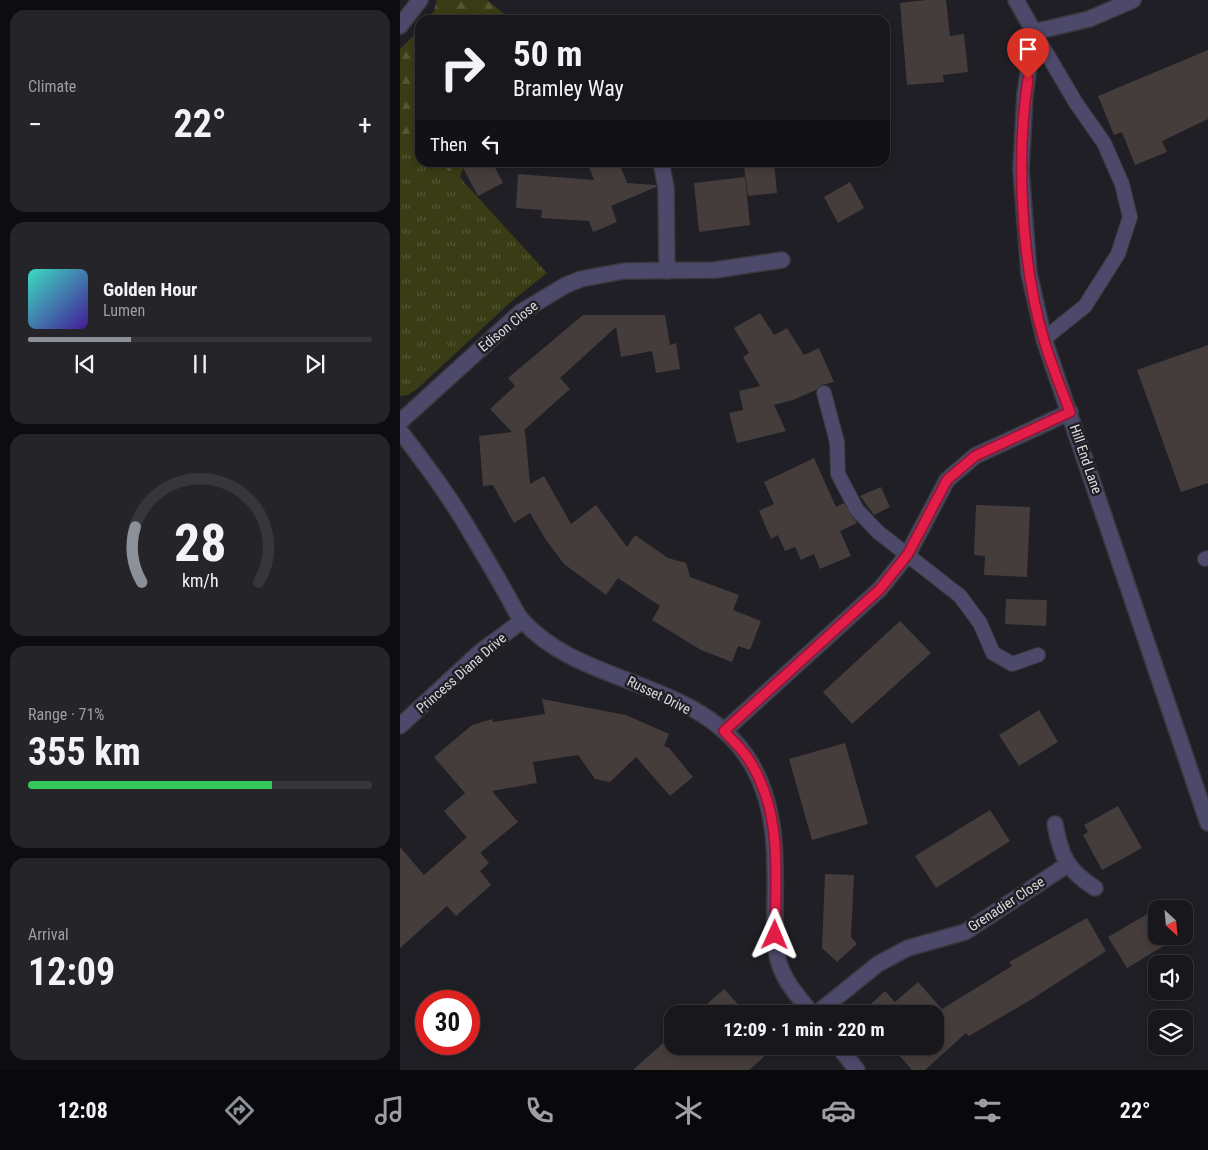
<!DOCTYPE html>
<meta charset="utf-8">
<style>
:root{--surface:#17171c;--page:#242429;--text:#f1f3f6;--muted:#9e9fa3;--line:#36363b;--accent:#8c9099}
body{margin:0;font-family:"Roboto Condensed",sans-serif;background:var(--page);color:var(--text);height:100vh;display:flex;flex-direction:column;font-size:19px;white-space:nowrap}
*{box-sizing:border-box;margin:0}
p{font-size:16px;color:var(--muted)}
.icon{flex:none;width:28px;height:28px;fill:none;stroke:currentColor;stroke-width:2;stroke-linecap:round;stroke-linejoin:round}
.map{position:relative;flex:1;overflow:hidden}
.sheet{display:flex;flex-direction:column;gap:10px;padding:10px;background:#0d0d0f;width:400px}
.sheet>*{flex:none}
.top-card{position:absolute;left:15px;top:15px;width:475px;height:152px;border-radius:15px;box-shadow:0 2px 8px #0003,0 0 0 1px var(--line);background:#17171c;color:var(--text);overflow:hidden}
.needle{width:32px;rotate:154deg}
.buttons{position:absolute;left:748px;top:900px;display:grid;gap:10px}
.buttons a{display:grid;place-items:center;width:45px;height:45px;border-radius:10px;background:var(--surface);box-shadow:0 2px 8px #0003,0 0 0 1px var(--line);font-size:25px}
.speed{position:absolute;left:15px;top:990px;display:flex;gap:10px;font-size:25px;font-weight:700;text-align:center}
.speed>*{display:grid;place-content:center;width:65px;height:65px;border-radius:50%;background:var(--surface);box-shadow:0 2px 8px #0003,0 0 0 1px var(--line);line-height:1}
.speed .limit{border:8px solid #d22;background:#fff;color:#111}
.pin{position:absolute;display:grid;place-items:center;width:42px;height:42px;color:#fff;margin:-51px -21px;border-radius:50% 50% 50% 0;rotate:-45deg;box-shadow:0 0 5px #0007}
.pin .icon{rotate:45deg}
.me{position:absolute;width:55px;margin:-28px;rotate:1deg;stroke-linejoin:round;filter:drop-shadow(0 0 4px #0008)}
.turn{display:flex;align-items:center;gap:18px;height:105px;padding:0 15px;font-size:22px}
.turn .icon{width:65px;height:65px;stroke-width:2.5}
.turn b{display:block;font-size:35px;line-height:42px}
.then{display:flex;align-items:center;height:48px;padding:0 15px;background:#0003;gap:10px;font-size:19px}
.big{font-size:38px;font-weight:700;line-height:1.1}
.sheet .card{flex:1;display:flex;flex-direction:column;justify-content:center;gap:8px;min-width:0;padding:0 18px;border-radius:15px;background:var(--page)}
.sheet .dial{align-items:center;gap:0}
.dial svg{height:130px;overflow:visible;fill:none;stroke:var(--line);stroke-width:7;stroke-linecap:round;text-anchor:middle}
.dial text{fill:var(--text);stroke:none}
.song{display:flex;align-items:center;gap:15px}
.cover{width:60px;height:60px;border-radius:8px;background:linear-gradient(135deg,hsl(170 70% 55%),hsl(260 70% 35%))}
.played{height:5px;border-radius:2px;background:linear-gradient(90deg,var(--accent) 30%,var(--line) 30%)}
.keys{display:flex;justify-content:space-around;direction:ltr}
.heat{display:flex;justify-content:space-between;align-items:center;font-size:28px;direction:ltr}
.charge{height:8px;border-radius:4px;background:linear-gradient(90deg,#34c759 71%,var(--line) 0)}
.trip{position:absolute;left:264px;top:1005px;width:280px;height:50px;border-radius:15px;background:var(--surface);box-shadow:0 2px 8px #0003,0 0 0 1px var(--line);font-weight:700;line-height:50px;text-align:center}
.menu{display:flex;height:80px;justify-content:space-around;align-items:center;background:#09090b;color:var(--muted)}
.menu .icon{width:35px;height:35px}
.menu .active{color:var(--accent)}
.menu b{font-size:22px;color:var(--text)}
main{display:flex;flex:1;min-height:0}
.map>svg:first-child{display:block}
.grass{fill:url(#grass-tufts)}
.forest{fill:url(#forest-firs)}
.building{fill:#453d3c}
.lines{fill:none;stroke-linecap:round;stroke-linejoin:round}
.service-casing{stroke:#39393f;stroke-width:16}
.minor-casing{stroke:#39393f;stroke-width:18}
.tertiary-casing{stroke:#39393f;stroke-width:18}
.service{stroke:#4d496a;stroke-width:14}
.minor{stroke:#4d496a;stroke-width:15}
.tertiary{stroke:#4d496a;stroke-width:15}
.route-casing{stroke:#92132f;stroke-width:12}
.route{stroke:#e11d48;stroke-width:9}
.labels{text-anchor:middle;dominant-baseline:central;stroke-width:5;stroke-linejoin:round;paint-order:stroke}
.street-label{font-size:14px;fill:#dbdbdf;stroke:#1f1f25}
</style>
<main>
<section class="sheet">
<div class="card"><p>Climate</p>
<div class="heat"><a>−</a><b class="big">22°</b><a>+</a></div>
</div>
<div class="card">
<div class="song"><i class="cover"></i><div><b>Golden Hour</b><p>Lumen</p></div></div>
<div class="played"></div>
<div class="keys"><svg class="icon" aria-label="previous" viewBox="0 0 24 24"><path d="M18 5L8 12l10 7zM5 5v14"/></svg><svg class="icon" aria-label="pause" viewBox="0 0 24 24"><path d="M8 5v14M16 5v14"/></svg><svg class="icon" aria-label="next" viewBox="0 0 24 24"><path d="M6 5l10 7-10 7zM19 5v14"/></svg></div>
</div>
<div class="card dial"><svg viewBox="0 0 100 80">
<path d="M14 69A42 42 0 1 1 86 69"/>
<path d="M14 69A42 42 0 0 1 10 35" stroke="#8c9099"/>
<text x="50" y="56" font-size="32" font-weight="700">28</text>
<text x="50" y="72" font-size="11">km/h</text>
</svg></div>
<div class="card"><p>Range · 71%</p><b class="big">355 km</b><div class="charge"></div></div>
<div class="card"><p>Arrival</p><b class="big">12:09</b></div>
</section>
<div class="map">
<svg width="808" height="1070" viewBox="0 0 808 1070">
<defs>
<pattern id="grass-tufts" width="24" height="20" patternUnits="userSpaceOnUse" patternTransform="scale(1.25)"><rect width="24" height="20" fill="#393c14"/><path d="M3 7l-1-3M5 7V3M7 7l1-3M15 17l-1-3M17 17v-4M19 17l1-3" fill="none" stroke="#555836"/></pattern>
<pattern id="forest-firs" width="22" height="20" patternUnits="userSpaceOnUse" patternTransform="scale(1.25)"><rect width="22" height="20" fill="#393c14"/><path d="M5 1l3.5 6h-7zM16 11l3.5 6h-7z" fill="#555836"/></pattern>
</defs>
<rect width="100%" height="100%" fill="#1f1f25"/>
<path class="grass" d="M0 135 20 149V162L38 163 60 178 147 273 112 301 17 389 8 395 0 396Z"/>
<g class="forest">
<path d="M37 0H87L112 20H27L34 11Z"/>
<path d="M20 29V149L0 135V49Z"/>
<path d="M38 163H65L60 178Z"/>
</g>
<g class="building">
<path d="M526 0H546L550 36 564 34 568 72 543 75 544 82 507 85 500 3Z"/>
<path d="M808 50V119L762 141 767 152 735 165 722 132 714 135 698 96Z"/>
<path d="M60 162H92L103 183 78 196Z"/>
<path d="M187 162H219L227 183 256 185V187L211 206 217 222 193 232 189 221 141 218 142 210 116 208 118 174 194 180Z"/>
<path d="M374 163 377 193 348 196 344 166Z"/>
<path d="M345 177 350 225 299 232 294 183Z"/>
<path d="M450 182 464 208 438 223 424 197Z"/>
<path d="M360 313 374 335 387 328 404 355 419 348 434 382 421 385 416 390 393 400 374 405 386 431 337 443 329 413 343 410 339 391 360 386 343 357 349 353 334 328Z"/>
<path d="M183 315H265L270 345 276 343 280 369 256 373 252 351 221 357 216 327 160 378 170 389 123 431H125L130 484 144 476 171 524 196 505 227 547 235 535 268 558 286 563 290 577 339 595 333 610 361 621 350 650 338 646 332 662 301 650 252 620 260 606 218 578 206 595 164 564 146 540 130 513 114 523 93 485 83 486 79 436 112 432 90 409 115 386 108 378Z"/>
<path d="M808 345V483L781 492 737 370Z"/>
<path d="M414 458 436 507 444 503 457 523 440 531 451 556 420 569 414 554 401 560 395 547 385 551 378 535 371 539 359 511 374 504 364 482Z"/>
<path d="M481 487 490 507 474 515 460 496Z"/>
<path d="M576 505 630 507 627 577 584 575 585 556 574 555Z"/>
<path d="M606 599 647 600 646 626 605 624Z"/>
<path d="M500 621 531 653 452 724 423 692Z"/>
<path d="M142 699 226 715 269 734 264 746 269 748 293 777 270 796 236 757 210 782 195 779 178 755 133 762 137 783 92 791 118 822 80 853 44 811 65 793 34 757 72 725 92 719 93 722 145 714Z"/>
<path d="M639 710 658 742 619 766 599 735Z"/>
<path d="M445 743 468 824 412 840 389 759Z"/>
<path d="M718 806 742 848 702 870 683 835 688 832 684 825Z"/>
<path d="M590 810 610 841 536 888 515 856Z"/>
<path d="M67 837 89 863 80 871 91 885 56 916 47 906 0 948V847L24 875Z"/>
<path d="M425 874 454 875 451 937 457 944 437 962 422 948Z"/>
<path d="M749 913 756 926V936H763L767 944 727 968 708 937Z"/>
<path d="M687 918 706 951 632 999 569 1036 566 1033 525 1070H512L491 1046H535V1014L461 1013 485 991 495 1002 518 982 542 1009 612 966 609 962Z"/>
<path d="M324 989 347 1014H296Z"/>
<path d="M272 1035V1046H376L349 1070H233Z"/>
</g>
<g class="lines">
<defs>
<g id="service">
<path d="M634 32 676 103 704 143 722 184 730 217 718 254 685 306 644 339"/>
<path d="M424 393 437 442 438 474 457 510 478 532 560 596 580 623 593 653 612 664 638 655"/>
<path d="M805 559 808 558"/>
</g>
<g id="minor">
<path d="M0 26 20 0"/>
<path d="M261 162 266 188 267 271"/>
<path d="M0 422 121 312 166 285 181 279 224 271 315 270 382 260"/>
<path d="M0 431C26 465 51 498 72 535 84 555 96 575 107 595 112 603 116 614 123 621 180 685 296 680 347 757 376 800 376 852 375 902 375 923 373 946 380 966 386 984 401 999 412 1014"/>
<path d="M0 726 80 652 122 621"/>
<path d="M324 731 480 589 508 554 547 480 575 456 670 412"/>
<path d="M655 824C661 857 667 870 695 888"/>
<path d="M416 1014 478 964 508 948 565 932 667 865"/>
<path d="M438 1046 457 1070"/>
</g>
<g id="tertiary">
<path d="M616 0 634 32 625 94 621 170 629 273 644 339 808 823"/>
<path d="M634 32 689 19 733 0"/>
</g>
</defs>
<use href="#service" class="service-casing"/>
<use href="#minor" class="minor-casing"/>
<use href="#tertiary" class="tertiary-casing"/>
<use href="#service" class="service"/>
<use href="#minor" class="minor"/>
<use href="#tertiary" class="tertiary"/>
</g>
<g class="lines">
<defs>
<path id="route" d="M375 935C376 875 383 809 347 757 341 748 331 739 324 731L480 589 508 554 547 480 575 456 670 412C661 388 651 364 644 340 621 264 616 156 628 79"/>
</defs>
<use href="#route" class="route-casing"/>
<use href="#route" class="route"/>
</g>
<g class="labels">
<g class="street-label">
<text transform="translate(108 326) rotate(-39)">Edison Close</text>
<text transform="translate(686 459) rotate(71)">Hill End Lane</text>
<text transform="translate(61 673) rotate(-41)">Princess Diana Drive</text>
<text transform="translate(259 695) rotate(26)">Russet Drive</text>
<text transform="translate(606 904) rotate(-33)">Grenadier Close</text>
</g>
</g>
</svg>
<div class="buttons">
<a><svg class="needle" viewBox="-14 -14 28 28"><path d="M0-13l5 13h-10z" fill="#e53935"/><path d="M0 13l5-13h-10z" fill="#9e9fa3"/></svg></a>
<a><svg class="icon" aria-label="sound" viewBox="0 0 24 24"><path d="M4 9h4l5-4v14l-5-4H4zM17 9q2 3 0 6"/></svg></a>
<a><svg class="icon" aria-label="layers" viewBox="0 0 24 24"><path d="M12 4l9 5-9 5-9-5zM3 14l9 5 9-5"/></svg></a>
</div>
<div class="speed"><div class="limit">30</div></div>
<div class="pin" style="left:628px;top:79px;background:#d93025"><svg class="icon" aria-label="arrive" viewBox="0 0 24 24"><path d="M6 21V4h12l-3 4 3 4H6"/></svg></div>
<svg class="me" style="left:375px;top:935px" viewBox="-20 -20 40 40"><path d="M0-17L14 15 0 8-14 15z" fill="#e11d48" stroke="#fff" stroke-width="4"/></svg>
<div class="trip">12:09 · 1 min · 220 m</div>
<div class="top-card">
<div class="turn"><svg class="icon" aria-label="right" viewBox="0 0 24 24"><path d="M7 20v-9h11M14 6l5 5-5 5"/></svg><div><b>50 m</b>Bramley Way</div></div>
<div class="then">Then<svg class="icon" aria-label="left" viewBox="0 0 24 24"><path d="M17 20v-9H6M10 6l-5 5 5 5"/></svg></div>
</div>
</div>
</main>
<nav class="menu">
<b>12:08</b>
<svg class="icon active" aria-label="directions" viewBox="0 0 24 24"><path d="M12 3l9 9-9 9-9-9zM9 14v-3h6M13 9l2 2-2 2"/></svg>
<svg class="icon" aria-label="music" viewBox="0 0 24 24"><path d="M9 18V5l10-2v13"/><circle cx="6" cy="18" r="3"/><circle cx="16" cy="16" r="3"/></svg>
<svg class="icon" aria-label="phone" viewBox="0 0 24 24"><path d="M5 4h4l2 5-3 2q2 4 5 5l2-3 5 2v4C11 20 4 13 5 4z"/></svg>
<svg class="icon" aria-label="climate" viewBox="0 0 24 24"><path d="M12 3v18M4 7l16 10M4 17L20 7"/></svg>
<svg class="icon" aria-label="car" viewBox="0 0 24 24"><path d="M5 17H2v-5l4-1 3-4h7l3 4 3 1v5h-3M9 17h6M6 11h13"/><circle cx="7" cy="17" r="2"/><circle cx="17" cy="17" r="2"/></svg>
<svg class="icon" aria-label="filters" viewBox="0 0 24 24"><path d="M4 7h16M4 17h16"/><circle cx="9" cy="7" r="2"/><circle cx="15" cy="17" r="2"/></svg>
<b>22°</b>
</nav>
